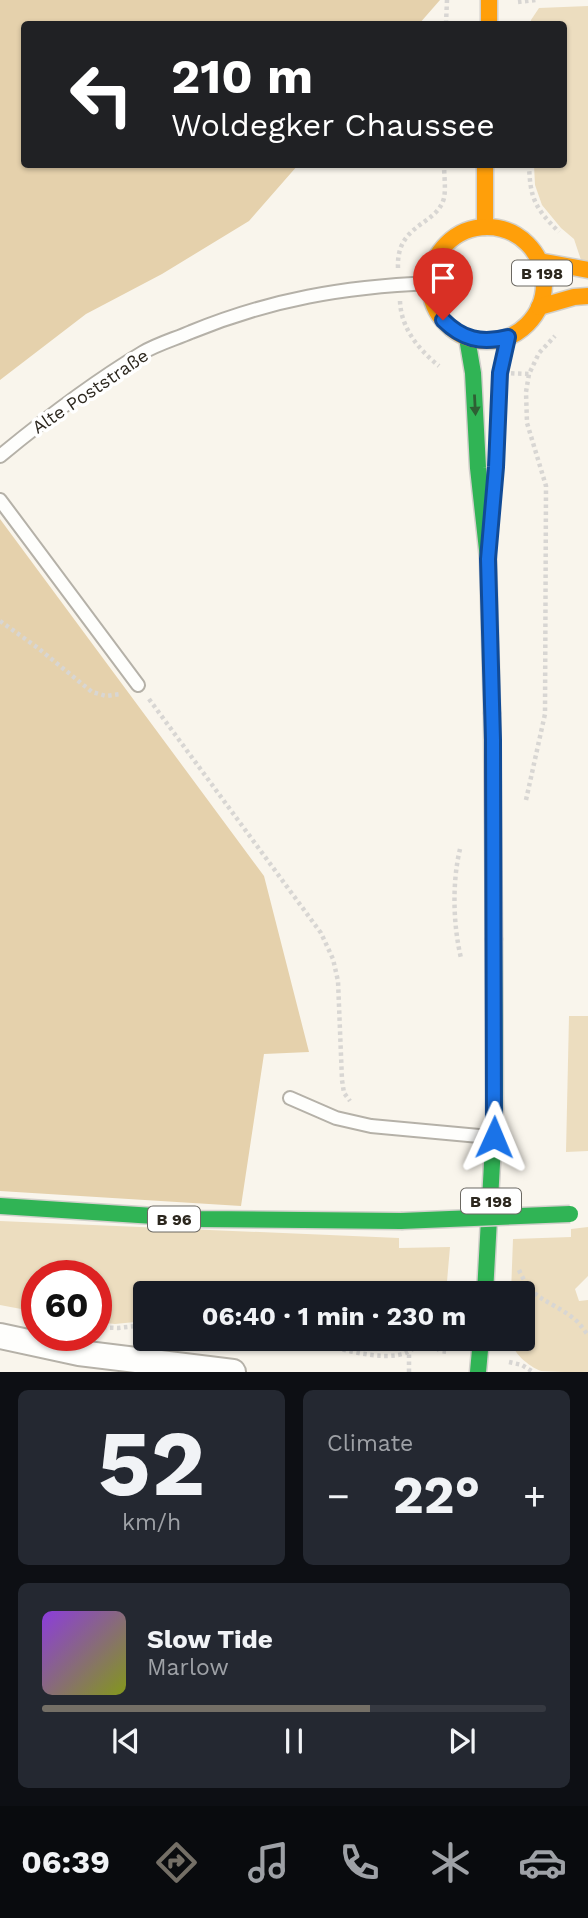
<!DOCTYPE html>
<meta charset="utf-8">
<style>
:root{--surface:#171b24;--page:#242831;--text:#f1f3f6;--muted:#9ea1a6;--line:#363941;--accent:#746f66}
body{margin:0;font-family:"Work Sans",sans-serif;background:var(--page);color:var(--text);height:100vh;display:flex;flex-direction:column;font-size:26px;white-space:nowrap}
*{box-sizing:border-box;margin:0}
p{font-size:23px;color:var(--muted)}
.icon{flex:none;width:38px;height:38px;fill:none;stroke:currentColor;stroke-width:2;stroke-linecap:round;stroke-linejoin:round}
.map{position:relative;height:1372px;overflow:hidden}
.side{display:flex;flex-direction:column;gap:18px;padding:18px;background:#0d0f14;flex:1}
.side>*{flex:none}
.top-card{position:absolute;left:21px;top:21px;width:546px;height:147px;border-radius:7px;box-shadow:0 2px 5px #0004;background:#202124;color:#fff;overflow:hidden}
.speed{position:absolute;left:21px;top:1260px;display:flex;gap:14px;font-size:35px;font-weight:700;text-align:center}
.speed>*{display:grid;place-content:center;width:91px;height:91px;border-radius:50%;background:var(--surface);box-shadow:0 2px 5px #0004;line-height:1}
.speed .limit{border:10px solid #d22;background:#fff;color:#111}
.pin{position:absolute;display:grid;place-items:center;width:60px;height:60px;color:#fff;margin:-72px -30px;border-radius:50% 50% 50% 0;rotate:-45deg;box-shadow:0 0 7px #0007}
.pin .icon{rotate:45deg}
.me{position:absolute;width:77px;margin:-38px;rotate:1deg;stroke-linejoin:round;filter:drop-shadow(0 0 5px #0008)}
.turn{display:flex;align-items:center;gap:24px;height:147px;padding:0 35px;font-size:32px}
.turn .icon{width:91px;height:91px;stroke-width:2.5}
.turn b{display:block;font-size:49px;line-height:60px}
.big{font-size:52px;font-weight:700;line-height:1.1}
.side .widget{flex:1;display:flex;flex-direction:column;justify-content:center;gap:10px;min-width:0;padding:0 24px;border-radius:10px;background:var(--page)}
.side .dial{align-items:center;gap:0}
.dial b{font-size:91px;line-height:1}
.song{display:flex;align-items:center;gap:21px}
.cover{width:84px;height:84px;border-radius:10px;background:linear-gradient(135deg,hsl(270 70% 55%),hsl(70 70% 35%))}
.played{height:7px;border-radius:4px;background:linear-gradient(90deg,var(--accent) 65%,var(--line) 65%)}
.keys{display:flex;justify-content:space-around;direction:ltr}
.heat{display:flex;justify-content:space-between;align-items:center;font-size:38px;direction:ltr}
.side .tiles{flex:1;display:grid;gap:18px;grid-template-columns:1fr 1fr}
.widget:last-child{grid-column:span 2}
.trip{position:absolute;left:133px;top:1281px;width:402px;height:70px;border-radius:7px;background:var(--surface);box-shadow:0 2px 5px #0004;font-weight:700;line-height:70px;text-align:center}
.menu{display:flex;height:112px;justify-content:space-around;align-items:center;background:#090b0e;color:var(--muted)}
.menu .icon{width:49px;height:49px}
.menu .on{color:var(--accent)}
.menu b{font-size:32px;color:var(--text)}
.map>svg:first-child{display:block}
.green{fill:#ecddbf}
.forest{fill:#e5d1ac}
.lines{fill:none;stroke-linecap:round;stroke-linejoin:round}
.lane-casing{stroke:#b5b1a8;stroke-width:16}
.street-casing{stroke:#b5b1a8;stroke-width:28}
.fast-casing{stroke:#d2d0cb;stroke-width:19}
.slow-casing{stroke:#d2d0cb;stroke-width:19}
.jam-casing{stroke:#d2d0cb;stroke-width:19}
.path{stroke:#d8d6d3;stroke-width:4.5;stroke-dasharray:3.5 3.5;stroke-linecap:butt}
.lane{stroke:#fefefc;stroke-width:12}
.street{stroke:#fefefc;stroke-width:24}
.fast{stroke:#30b455;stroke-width:16}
.slow{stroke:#ff9f0a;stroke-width:16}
.jam{stroke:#e5322d;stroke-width:16}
.fast-bridge-casing{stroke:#d2d0cb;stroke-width:19;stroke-linecap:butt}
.fast-bridge{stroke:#30b455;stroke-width:16}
.oneway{fill:#2e5f34}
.route-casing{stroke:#114b97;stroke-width:18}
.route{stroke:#1a73e8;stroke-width:12}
.labels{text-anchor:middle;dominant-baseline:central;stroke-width:7;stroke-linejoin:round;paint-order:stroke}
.shield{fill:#fff;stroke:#6b6862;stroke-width:2}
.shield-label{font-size:16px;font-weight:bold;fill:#2c271e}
.street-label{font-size:18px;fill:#2c271e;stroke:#fff}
</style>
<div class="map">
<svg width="588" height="1372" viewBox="0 0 588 1372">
<rect width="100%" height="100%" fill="#f9f5ec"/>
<g class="green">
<path d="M588 6V263H582L574 239 561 228 542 205 535 185 534 165 564 164V24H531V20L539 8Z"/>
<path d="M569 1016H588V1151L566 1152Z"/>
<path d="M0 1221 399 1238V1248L450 1247 446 1293H145V1321L115 1324 96 1322V1276H37V1312L0 1305Z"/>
<path d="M588 1227V1276L575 1289 579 1301 588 1300V1372C575 1372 554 1372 541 1371 528 1366 513 1353 510 1339H523V1293H511L513 1239 571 1237V1229Z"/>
<path d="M321 1339H414C386 1357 351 1346 321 1339Z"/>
</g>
<g class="forest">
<path d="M0 0H440L419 24H24V164L298 165 249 221 162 274 86 314 0 380Z"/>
<path d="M0 519 264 876 309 1052 264 1054 241 1206 0 1191Z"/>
</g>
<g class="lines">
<defs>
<g id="lane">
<path d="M0 456C45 419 92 383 142 353 157 344 175 339 191 332 272 299 343 287 430 283"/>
<path d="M0 500 138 685"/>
<path d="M290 1098 336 1118 371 1126 490 1137"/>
</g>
<path id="street" d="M0 1336 79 1353 233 1372"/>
<g id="fast">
<path d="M467 338 473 373 478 468 488 559 492 713"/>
<path d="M0 1206 200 1219 401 1221"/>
<path d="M485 1293 495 1108 494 939"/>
<path d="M478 1372 481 1339"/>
</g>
<g id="slow">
<path d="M489 0V24"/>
<path d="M485 164V227"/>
<circle cx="487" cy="284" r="57"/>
<path d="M539 261 588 270"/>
<path d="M539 307 574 297 588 296"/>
</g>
<path id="jam" d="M492 713 494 939"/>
</defs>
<use href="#lane" class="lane-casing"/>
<use href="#street" class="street-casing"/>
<use href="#fast" class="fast-casing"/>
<use href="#slow" class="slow-casing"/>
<use href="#jam" class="jam-casing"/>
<g class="path">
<path d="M518 2 536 0"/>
<path d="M446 24 447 0"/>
<path d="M529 164C530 199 535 208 559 232"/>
<path d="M398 268C396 223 437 226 444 198 446 188 444 175 444 164"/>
<path d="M400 301C401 328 418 349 439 366"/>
<path d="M504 373 529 374"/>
<path d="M0 621 38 648 92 692 106 696 121 694"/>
<path d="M149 699 321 933 333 959 338 981 342 1080 344 1093 350 1101"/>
<path d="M526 800 545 714 546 486 527 423 526 392 529 374 539 353 555 336"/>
<path d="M460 849C452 882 453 925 461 958"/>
<path d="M519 1270C533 1302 549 1299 573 1318 579 1322 583 1329 588 1335"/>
<path d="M96 1327 118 1328 145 1325"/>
<path d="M302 1339C329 1345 381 1364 408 1352 414 1349 420 1343 426 1339"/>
<path d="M426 1339 440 1351 449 1352"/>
<path d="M509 1362 522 1365 533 1372"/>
<path d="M409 1372V1352"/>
</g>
<use href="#lane" class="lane"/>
<use href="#street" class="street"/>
<use href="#fast" class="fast"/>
<use href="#slow" class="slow"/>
<use href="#jam" class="jam"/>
<defs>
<path id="fast-bridge" d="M401 1221 570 1214"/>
</defs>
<use href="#fast-bridge" class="fast-bridge-casing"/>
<use href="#fast-bridge" class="fast-bridge"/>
</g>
<defs><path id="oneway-solid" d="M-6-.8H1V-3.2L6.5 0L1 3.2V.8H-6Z" transform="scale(1.75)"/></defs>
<use class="oneway" href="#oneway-solid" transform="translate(475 405) rotate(87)"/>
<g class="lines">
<defs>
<path id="route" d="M443 320C462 339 481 344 508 337L500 373 496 467 488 559 493 740 494 1137"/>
</defs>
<use href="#route" class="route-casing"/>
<use href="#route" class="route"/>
</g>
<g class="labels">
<g class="shield">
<rect x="512" y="260.5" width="60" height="25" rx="5"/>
<rect x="461" y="1188.5" width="60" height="25" rx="5"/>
<rect x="148" y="1206.5" width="52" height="25" rx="5"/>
</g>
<g class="shield-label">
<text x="542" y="273">B 198</text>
<text x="491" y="1201">B 198</text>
<text x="174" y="1219">B 96</text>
</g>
<g class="street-label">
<text transform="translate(90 391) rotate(-34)">Alte Poststraße</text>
</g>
</g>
</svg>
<div class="speed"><div class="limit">60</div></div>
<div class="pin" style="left:443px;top:320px;background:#d93025"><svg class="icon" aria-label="arrive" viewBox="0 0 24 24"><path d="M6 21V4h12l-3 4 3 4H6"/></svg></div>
<svg class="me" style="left:494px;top:1137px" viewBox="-20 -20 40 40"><path d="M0-17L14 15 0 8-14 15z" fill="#1a73e8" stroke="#fff" stroke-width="4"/></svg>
<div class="trip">06:40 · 1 min · 230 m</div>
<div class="top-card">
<div class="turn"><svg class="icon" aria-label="left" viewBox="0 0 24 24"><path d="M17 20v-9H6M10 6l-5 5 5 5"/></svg><div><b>210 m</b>Woldegker Chaussee</div></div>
</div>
</div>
<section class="side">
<div class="tiles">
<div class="widget dial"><b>52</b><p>km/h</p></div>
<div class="widget"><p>Climate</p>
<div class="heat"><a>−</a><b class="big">22°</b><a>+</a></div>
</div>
<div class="widget">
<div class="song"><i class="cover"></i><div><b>Slow Tide</b><p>Marlow</p></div></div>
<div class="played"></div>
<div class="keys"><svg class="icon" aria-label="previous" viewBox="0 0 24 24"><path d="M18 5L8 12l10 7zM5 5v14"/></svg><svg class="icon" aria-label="pause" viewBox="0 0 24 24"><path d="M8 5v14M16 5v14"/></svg><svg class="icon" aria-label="next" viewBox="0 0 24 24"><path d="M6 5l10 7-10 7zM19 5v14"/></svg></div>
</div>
</div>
</section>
<nav class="menu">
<b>06:39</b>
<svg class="icon on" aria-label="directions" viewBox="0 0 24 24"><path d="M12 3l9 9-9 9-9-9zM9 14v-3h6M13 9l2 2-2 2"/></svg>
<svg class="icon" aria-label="music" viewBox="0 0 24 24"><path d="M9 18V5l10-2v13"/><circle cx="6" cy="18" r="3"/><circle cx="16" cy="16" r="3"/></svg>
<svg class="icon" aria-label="phone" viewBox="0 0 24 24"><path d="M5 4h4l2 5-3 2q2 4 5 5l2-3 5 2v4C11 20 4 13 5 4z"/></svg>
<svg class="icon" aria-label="climate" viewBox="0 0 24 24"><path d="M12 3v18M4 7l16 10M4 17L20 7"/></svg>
<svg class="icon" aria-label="car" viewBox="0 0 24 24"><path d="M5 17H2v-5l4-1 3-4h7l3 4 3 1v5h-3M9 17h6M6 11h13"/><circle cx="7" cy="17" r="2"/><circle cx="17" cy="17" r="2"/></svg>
</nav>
